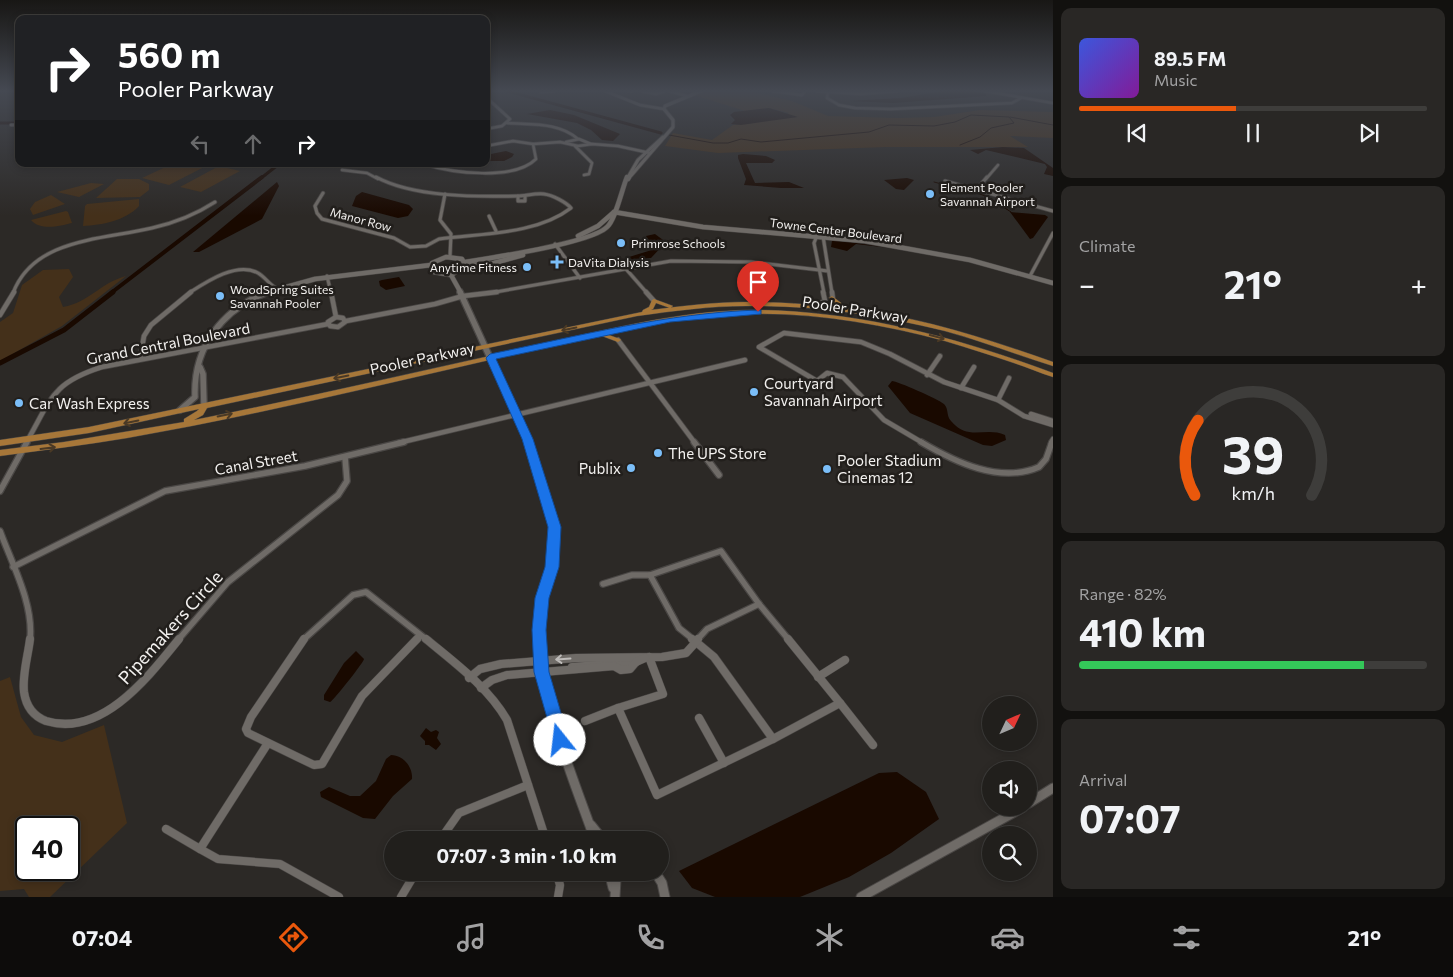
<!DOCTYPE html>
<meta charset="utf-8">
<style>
:root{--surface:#211f1c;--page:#292725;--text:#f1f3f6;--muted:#a2a2a3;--line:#3e3d3b;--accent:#ea580c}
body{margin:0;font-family:Commissioner,sans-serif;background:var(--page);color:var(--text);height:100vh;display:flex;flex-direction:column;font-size:19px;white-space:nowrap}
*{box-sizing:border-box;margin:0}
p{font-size:16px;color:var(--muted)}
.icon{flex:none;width:28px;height:28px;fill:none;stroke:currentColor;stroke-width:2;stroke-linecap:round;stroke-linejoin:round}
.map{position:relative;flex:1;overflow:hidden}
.panel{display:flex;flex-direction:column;gap:8px;padding:8px;background:#12110f;width:400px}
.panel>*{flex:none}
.hud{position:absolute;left:15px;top:15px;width:475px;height:152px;border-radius:10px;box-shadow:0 2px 8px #0003,0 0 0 1px var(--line);background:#202124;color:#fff;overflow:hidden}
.needle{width:32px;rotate:46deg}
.tools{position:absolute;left:982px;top:696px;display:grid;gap:10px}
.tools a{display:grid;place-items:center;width:55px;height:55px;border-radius:50%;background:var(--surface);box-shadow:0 2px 8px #0003,0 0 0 1px var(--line);font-size:25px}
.speed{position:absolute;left:15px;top:816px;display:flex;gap:10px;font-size:25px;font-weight:700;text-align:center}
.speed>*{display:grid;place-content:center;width:65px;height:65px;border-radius:50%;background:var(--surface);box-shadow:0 2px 8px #0003,0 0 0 1px var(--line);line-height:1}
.speed .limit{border:2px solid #111;border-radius:8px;background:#fff;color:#111}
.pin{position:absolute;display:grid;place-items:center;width:42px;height:42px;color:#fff;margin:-51px -21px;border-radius:50% 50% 50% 0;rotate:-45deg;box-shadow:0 0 5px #0007}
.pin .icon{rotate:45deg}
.me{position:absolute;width:55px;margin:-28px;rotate:344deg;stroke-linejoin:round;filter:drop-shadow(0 0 4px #0008)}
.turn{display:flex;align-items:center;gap:18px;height:105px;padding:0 20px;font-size:22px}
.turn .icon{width:65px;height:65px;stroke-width:2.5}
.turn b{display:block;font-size:35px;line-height:42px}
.lanes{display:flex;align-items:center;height:48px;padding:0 20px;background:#0003;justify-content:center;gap:25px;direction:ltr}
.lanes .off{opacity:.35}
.big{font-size:38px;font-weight:700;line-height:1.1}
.panel .tile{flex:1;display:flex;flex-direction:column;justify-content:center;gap:8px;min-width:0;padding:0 18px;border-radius:10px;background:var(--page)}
.panel .dial{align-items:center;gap:0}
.dial svg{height:130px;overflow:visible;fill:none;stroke:var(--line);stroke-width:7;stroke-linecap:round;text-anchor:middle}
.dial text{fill:var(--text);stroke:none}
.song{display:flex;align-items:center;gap:15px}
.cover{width:60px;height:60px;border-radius:8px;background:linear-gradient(135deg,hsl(230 70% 55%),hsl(290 70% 35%))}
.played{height:5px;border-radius:2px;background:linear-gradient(90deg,var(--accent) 45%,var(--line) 45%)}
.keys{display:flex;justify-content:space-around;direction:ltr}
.heat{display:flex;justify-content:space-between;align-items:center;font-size:28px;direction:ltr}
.charge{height:8px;border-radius:4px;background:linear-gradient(90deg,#34c759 82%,var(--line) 0)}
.trip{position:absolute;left:384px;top:831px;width:285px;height:50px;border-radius:25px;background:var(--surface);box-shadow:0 2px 8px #0003,0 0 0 1px var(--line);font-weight:700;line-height:50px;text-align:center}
.tab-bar{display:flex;height:80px;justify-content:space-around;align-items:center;background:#0d0c0b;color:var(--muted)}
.tab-bar .icon{width:35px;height:35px}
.tab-bar .active{color:var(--accent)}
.tab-bar b{font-size:22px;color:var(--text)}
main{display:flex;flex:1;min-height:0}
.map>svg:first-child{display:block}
.green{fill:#44301a;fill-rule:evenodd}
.water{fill:#190900}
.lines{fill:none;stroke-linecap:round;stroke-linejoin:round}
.stream{stroke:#190900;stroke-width:1}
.canal-far2{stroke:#190900;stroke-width:3}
.canal-far1{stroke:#190900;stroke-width:4}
.canal{stroke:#190900;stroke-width:5}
.minor-far4-casing{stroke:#4a4745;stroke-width:4}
.minor-far3-casing{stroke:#4a4745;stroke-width:4.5}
.minor-far2-casing{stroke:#4a4745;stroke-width:6}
.minor-far1-casing{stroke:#4a4745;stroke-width:8}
.minor-casing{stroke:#4a4745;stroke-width:9}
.tertiary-far4-casing{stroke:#4a4745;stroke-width:4.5}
.tertiary-far3-casing{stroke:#4a4745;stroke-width:5.5}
.tertiary-far2-casing{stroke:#4a4745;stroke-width:8}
.tertiary-far1-casing{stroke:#4a4745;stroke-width:9}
.tertiary-casing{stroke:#4a4745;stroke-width:11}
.primary-casing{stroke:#4a4745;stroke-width:1}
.minor-far4{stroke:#6f6b67;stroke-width:2.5}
.minor-far3{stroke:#6f6b67;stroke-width:3}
.minor-far2{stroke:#6f6b67;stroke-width:4.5}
.minor-far1{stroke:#6f6b67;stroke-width:5.5}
.minor{stroke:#6f6b67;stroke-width:8}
.tertiary-far4{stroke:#6f6b67;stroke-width:3}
.tertiary-far3{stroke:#6f6b67;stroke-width:4.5}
.tertiary-far2{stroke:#6f6b67;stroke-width:5.5}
.tertiary-far1{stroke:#6f6b67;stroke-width:7}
.tertiary{stroke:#6f6b67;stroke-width:9}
.primary{fill:#a77739;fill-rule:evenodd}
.oneway{stroke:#4a3925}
.oneway2{stroke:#bebbb9}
.route{fill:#1a73e8;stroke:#114b97}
.poi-dot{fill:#7bbef8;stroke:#221f1c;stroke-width:2}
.labels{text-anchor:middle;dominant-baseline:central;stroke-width:5;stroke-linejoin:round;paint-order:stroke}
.far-poi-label{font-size:12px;fill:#f3f1ef;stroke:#221f1c;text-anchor:start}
.far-street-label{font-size:12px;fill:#f3f1ef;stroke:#221f1c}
.street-label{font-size:15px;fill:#f3f1ef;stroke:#221f1c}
.poi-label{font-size:15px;fill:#f3f1ef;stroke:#221f1c;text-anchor:start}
.near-street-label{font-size:18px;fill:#f3f1ef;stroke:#221f1c}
</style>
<main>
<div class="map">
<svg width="1053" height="897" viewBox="0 0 1053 897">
<rect width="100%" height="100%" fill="#2c2926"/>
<g class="green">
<path d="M707 91H749L792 101 828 116 897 118 934 117 980 110 1053 112V138L1010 136 1028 147H886L718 153 665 146 673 133 712 140 733 125 781 118 789 113 769 108 745 111 694 95Z"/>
<path d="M172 164H210L169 185 142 178Z"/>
<path d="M219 166 240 171 201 192 180 187Z"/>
<path d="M117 179H139L149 184V190L140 197 96 198Z"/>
<path d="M91 183 104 184 79 197 57 192Z"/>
<path d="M51 195 65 204 33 215 30 209 35 202Z"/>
<path d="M139 199V206C125 221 102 225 83 226L85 206 87 204Z"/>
<path d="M66 211 68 212 72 223C60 226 40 231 31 220Z"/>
<path d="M69 269 73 277 59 297 63 307C90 302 100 283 126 276L62 326 0 361V322L13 313 22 285 43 270Z"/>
<path d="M10 677 21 717 34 735 62 742 104 725 127 823 50 897H29L24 889 0 891V681ZM26 828H69V870H26Z"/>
</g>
<g class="water">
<path d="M942 91H971L986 94V96L894 103 848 101 901 98Z"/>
<path d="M769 108 798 117 741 125 731 124 735 120 730 115 734 112Z"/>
<path d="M550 110 574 115 620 134 613 141 602 140 591 130 577 123 527 114Z"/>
<path d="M1003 147 1024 148 1053 168V176L1044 174 1047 167 1045 164 986 150 978 154 970 150Z"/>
<path d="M506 151 514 154 512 157 504 161H486V155Z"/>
<path d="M743 154 766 156 775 160 772 163H746L755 183 789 182 804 188H781L744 185 746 179 738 158V155Z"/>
<path d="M907 178 914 180 904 190 896 189 884 180Z"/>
<path d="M277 182 279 186 262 219 199 252H193Z"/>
<path d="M362 192 409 205 413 209 408 216 398 218 352 206 356 196Z"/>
<path d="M1010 212 1045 215 1048 217 1033 238 1030 239Z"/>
<path d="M655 234 663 240 711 243 666 242 651 258 630 260 629 257 655 249 646 236Z"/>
<path d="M835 240 890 248 856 244 847 251 831 247 832 241Z"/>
<path d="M399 277 405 286 386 290 380 286 379 281 382 280Z"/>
<path d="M892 381C897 381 938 399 944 404 949 409 946 416 951 421 969 442 985 426 1005 435L1006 440 992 446 983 445 910 413 888 386Z"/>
<path d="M356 651 364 659C364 662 333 701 330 702L324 700V695L344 663Z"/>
<path d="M426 728 431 732 436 730 439 732 437 738 441 744 436 750 429 745H425V741L420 736Z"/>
<path d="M391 755C403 755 413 767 412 779L393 796 375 819 363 818 321 797 320 792 329 787 350 796H360L376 781 386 759Z"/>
<path d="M897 772 926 792 939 819 891 853 849 877 800 897H715L692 888 679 871 879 773Z"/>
</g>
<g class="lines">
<g class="stream">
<path d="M1010 117 1053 125"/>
<path d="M669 135 713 143H728L741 139 761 142 869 132 889 125 934 126 955 122 971 115 1009 117 1014 123 991 128 980 137 960 145"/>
<path d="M934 182 972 192"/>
<path d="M977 193 988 197 1011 212"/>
</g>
<g class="canal-far2">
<path d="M507 91 661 133"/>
<path d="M0 123H19"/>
<path d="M260 179 279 164"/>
</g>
<path class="canal-far1" d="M111 293 262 177"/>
<path class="canal" d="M0 363 64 330 113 292"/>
<defs>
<g id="minor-far4">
<path d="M605 91 640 105 664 109"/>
<path d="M628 91H633"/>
<path d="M641 91 656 94 665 91"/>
<path d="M669 91 687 96"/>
<path d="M772 91 802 95 805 91"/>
<path d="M816 91 861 94 898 91"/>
<path d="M985 91 1053 103"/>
<path d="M541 92 554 91"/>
<path d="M828 92 827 98 839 105 855 108 891 109 1012 103 1021 98"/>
<path d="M486 97 510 119 502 126 486 129"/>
<path d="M507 123C532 125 558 122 578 139"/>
<path d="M11 125H19"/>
<path d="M566 142 579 139 591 144"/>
<path d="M486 146 513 141 533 144 560 142 578 146 592 144 618 146 650 153"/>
<path d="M575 146 592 163 589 174 584 175"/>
<path d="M424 164C452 173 514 181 536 159L533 144"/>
<path d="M342 170 367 173 378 179"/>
<path d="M986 179 998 165"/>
</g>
<g id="minor-far3">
<path d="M945 181 1053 211"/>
<path d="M977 189 987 177"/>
<path d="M323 193 315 206 317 213 322 219 394 238 410 247 426 246 439 239C481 233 536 235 571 208 566 202 552 195 544 194 535 193 525 196 517 196 474 197 413 197 376 177"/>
<path d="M445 194 440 220 451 234 450 256"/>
<path d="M518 196V201H525V196"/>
<path d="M489 216 496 231"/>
<path d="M555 244 580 278"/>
<path d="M626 269 647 293"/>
<path d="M327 276 331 293"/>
<path d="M1030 276 1053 233"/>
<path d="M13 293C34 238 102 240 152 228 174 223 195 215 215 202"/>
<path d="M189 293C206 282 237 261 258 273 265 277 269 284 276 288"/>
<path d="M490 293 671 261 751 262 828 271"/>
<path d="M824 293 814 243 818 233 823 236 832 293"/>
</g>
<g id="minor-far2">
<path d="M331 292 336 317"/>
<path d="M646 292 654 301"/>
<path d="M832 292 834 308"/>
<path d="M809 304H819L825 301 823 292"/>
<path d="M0 315 14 292"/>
<path d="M336 317 343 318 345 322 338 327 330 326 328 322Z"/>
<path d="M346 321 435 304 463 296 497 292"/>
<path d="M618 340 695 443"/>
<path d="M140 359 144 336 151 325 191 292"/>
<path d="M927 375 940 356"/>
<path d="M961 388 974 367"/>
<path d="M998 400 1009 378"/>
<path d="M1031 414 1053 421"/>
<path d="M26 443C51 400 51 383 102 367L328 324"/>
<path d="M398 443 745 360"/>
<path d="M923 443 884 420 843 377 827 373 817 381 759 347 784 333 861 342 890 354 944 382 998 400 1024 416 1053 425"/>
<path d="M1051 443 1053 439"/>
</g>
<g id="minor-far1">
<path d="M694 442 719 475"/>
<path d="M921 442C955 462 1000 484 1039 467L1046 459 1052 442"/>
<path d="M0 491 27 442"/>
<path d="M0 531C12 564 34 604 30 640"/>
<path d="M13 567 165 491 305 466 404 442"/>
<path d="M603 584 632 575H650"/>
<path d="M759 604 789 640"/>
<path d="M178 640 228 582 338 495 347 481 345 457"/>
<path d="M303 640 353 595 366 592 427 640"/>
<path d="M416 640 420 636"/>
<path d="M694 640 679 628 650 575 721 551 759 604"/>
<path d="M697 640 707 629 759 604"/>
</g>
<g id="minor">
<path d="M30 639C28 656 22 675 24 692 26 706 33 716 46 721 102 738 149 676 179 639"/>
<path d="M304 639 251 717 246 729 248 733 314 765 322 764 362 696 417 639"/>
<path d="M426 639C455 663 488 687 507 720L546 840"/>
<path d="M692 639 696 642"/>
<path d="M696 642 714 657 773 739 840 703 788 639"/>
<path d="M696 642 698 639"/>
<path d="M649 657 663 694 618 708 657 795 773 739"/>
<path d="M572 667 636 662"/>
<path d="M818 677 845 660"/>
<path d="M469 678 480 669 501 664 576 658 662 657 686 653 696 642"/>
<path d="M481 688 492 680 507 675 614 666 621 670 630 669 636 662 645 658"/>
<path d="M840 703 873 745"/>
<path d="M699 718 724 763"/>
<path d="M585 721 618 708"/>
<path d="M166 829 200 849 268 743"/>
<path d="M440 840 459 813 528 785"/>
<path d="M200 849 218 859 280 864 339 897"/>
<path d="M556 872 560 885 558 897"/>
<path d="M401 897 416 872"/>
</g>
<g id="tertiary-far4">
<path d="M627 179 638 160 663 137"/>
<path d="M628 179 673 127V120L664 109 665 106 701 91"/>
</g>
<g id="tertiary-far3">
<path d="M628 179 629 177"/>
<path d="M614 212 703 227 865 241 970 260 1053 283"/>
<path d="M578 236 598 226 614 212"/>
<path d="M446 257 462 259 466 266 451 275 434 272 431 267 432 263Z"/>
<path d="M465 262C491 258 591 243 607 227 615 221 622 189 627 177"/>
<path d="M466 266 494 263 523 255"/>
<path d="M451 275 461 293"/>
<path d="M265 293 315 279 431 265"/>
</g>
<g id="tertiary-far2">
<path d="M460 292 529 443"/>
<path d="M200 367 203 374 204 406"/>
<path d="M180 410 195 397C193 346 223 309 268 292"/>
</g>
<path id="tertiary-far1" d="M529 442 555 527 552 567 542 599 539 640"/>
<g id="tertiary">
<path d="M539 639C543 708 572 775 595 840"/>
<path d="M1029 803 1053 788"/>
<path d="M591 825 603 840"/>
<path d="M609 872 613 888"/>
<path d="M655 872 662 883 665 897"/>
<path d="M615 897 616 880 620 872"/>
<path d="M861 897 1022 808"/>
</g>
<path id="primary" d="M832 296 845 306V308C917 316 985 338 1053 362V366C1017 355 982 341 945 331 880 315 814 305 746 306 710 306 673 311 637 316L207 408 203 415 194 420C305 398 415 372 526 348 603 331 681 309 761 310 862 312 959 338 1053 373V377C1040 373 1027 367 1014 363 991 355 968 348 945 341 874 322 799 310 726 315 686 318 646 325 606 334L620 339 621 340 618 342 602 336 601 335C443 369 287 410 127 438 85 445 43 450 0 456V450L64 442 184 422V419L197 411 199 409 89 433 0 446V440L89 427 642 312 643 310 649 307 652 300 654 299 673 306 670 308 656 303 653 309 651 310C683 306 715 302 747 302 778 302 809 304 840 307L830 299 829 298Z"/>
</defs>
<use href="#minor-far4" class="minor-far4-casing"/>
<use href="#minor-far3" class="minor-far3-casing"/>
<use href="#minor-far2" class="minor-far2-casing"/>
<use href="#minor-far1" class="minor-far1-casing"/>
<use href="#minor" class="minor-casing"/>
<use href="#tertiary-far4" class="tertiary-far4-casing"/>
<use href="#tertiary-far3" class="tertiary-far3-casing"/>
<use href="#tertiary-far2" class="tertiary-far2-casing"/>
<use href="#tertiary-far1" class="tertiary-far1-casing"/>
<use href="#tertiary" class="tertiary-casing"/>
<use href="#primary" class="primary-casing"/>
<use href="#minor-far4" class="minor-far4"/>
<use href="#minor-far3" class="minor-far3"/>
<use href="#minor-far2" class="minor-far2"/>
<use href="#minor-far1" class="minor-far1"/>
<use href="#minor" class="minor"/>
<use href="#tertiary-far4" class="tertiary-far4"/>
<use href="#tertiary-far3" class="tertiary-far3"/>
<use href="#tertiary-far2" class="tertiary-far2"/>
<use href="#tertiary-far1" class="tertiary-far1"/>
<use href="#tertiary" class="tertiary"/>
<use href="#primary" class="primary"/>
</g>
<defs><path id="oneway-shaft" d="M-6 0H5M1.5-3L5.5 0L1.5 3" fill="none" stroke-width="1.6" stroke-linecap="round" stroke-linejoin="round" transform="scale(1.25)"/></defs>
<g class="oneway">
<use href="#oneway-shaft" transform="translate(569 329) rotate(168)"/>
<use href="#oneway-shaft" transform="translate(937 337) rotate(15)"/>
<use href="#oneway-shaft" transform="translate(341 377) rotate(168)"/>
<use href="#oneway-shaft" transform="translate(225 415) rotate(-12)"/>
<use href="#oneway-shaft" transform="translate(131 422) rotate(168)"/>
<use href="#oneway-shaft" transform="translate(48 448) rotate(-7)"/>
</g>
<use class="oneway2" href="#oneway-shaft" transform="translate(563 659) rotate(176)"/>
<linearGradient id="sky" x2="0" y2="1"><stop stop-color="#181715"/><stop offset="0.42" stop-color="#454952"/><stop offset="1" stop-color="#454952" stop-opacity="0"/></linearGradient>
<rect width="1053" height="216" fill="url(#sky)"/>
<path class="route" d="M758 310H761V314L670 322 496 359 533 439 561 527 559 567 549 598 546 630 549 672 569 740 566 746 560 749 555 746 534 672 532 630 535 598 545 567 548 527 522 439 486 358 490 354C579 336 667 313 758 310Z"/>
<g class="poi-dot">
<circle cx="930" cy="194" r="5"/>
<circle cx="621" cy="243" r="5"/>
<path d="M554.5 254.5h5v5h5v5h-5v5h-5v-5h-5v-5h5z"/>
<circle cx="527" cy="267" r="5"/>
<circle cx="220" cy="296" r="5"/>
<circle cx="754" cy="392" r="5"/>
<circle cx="19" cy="403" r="5"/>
<circle cx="658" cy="453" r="5"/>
<circle cx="631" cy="468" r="5"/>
<circle cx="827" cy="469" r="5"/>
</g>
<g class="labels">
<g class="far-poi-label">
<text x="940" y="187">Element Pooler<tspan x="940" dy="14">Savannah Airport</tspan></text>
<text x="631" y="243">Primrose Schools</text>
<text x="568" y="262">DaVita Dialysis</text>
<text x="517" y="267" text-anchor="end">Anytime Fitness</text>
<text x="230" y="289">WoodSpring Suites<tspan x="230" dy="14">Savannah Pooler</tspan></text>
</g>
<g class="far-street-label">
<text transform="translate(361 219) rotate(15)">Manor Row</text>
<text transform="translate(836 230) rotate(7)">Towne Center Boulevard</text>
</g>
<g class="street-label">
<text transform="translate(855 309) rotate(9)">Pooler Parkway</text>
<text transform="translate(168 343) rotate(-11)">Grand Central Boulevard</text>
<text transform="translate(422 358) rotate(-12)">Pooler Parkway</text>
<text transform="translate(256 462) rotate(-10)">Canal Street</text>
</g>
<g class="poi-label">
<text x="764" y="383">Courtyard<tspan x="764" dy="17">Savannah Airport</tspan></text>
<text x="29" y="403">Car Wash Express</text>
<text x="668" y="453">The UPS Store</text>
<text x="837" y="460">Pooler Stadium<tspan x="837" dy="17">Cinemas 12</tspan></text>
<text x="621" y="468" text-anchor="end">Publix</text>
</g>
<g class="near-street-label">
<text transform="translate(170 627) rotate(-48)">Pipemakers Circle</text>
</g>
</g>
</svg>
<div class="tools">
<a><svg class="needle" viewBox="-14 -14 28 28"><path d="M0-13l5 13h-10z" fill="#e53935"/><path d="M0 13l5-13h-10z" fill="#a2a2a3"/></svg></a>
<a><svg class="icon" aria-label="sound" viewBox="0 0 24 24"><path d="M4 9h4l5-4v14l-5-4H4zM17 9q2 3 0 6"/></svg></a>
<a><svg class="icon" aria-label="search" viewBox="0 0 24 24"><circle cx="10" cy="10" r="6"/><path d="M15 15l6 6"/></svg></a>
</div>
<div class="speed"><div class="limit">40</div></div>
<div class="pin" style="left:758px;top:312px;background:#d93025"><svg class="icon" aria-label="arrive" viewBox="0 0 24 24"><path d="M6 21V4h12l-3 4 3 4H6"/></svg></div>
<svg class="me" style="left:560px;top:740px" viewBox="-20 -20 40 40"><circle r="19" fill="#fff"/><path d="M0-13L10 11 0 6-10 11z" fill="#1a73e8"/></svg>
<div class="trip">07:07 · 3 min · 1.0 km</div>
<div class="hud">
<div class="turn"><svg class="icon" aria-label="right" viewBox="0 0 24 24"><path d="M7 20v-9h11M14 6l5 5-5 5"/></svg><div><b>560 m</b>Pooler Parkway</div></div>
<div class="lanes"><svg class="icon off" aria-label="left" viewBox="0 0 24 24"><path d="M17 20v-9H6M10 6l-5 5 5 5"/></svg><svg class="icon off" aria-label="ahead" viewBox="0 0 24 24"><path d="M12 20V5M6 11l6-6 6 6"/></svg><svg class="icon" aria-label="right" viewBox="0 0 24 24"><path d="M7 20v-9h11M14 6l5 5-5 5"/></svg></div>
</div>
</div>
<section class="panel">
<div class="tile">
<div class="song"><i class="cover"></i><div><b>89.5 FM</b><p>Music</p></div></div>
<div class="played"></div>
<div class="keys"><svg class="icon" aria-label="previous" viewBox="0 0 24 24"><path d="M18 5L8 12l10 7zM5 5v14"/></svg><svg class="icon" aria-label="pause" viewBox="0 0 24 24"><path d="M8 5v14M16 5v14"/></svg><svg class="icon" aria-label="next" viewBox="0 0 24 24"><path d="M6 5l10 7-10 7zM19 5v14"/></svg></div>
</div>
<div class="tile"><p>Climate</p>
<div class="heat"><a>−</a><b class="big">21°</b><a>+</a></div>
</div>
<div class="tile dial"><svg viewBox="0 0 100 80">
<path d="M14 69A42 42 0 1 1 86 69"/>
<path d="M14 69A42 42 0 0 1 16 23" stroke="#ea580c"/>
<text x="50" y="56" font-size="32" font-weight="700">39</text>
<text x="50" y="72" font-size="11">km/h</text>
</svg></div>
<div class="tile"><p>Range · 82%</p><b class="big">410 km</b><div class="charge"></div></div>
<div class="tile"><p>Arrival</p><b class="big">07:07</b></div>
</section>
</main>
<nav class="tab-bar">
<b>07:04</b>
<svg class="icon active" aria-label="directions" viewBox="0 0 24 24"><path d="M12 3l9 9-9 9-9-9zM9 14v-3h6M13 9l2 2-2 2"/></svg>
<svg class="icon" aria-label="music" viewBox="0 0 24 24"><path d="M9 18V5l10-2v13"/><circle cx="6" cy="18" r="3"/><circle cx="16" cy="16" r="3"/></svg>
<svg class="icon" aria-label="phone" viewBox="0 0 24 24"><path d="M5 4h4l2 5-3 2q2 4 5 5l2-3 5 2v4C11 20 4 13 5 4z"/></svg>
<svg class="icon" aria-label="climate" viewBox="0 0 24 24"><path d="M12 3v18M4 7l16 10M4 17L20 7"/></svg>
<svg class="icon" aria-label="car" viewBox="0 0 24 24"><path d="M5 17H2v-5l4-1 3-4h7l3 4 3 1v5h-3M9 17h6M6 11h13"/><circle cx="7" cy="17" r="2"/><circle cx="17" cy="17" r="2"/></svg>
<svg class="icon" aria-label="filters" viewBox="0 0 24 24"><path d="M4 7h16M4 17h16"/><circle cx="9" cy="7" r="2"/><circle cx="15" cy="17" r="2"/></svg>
<b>21°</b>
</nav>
